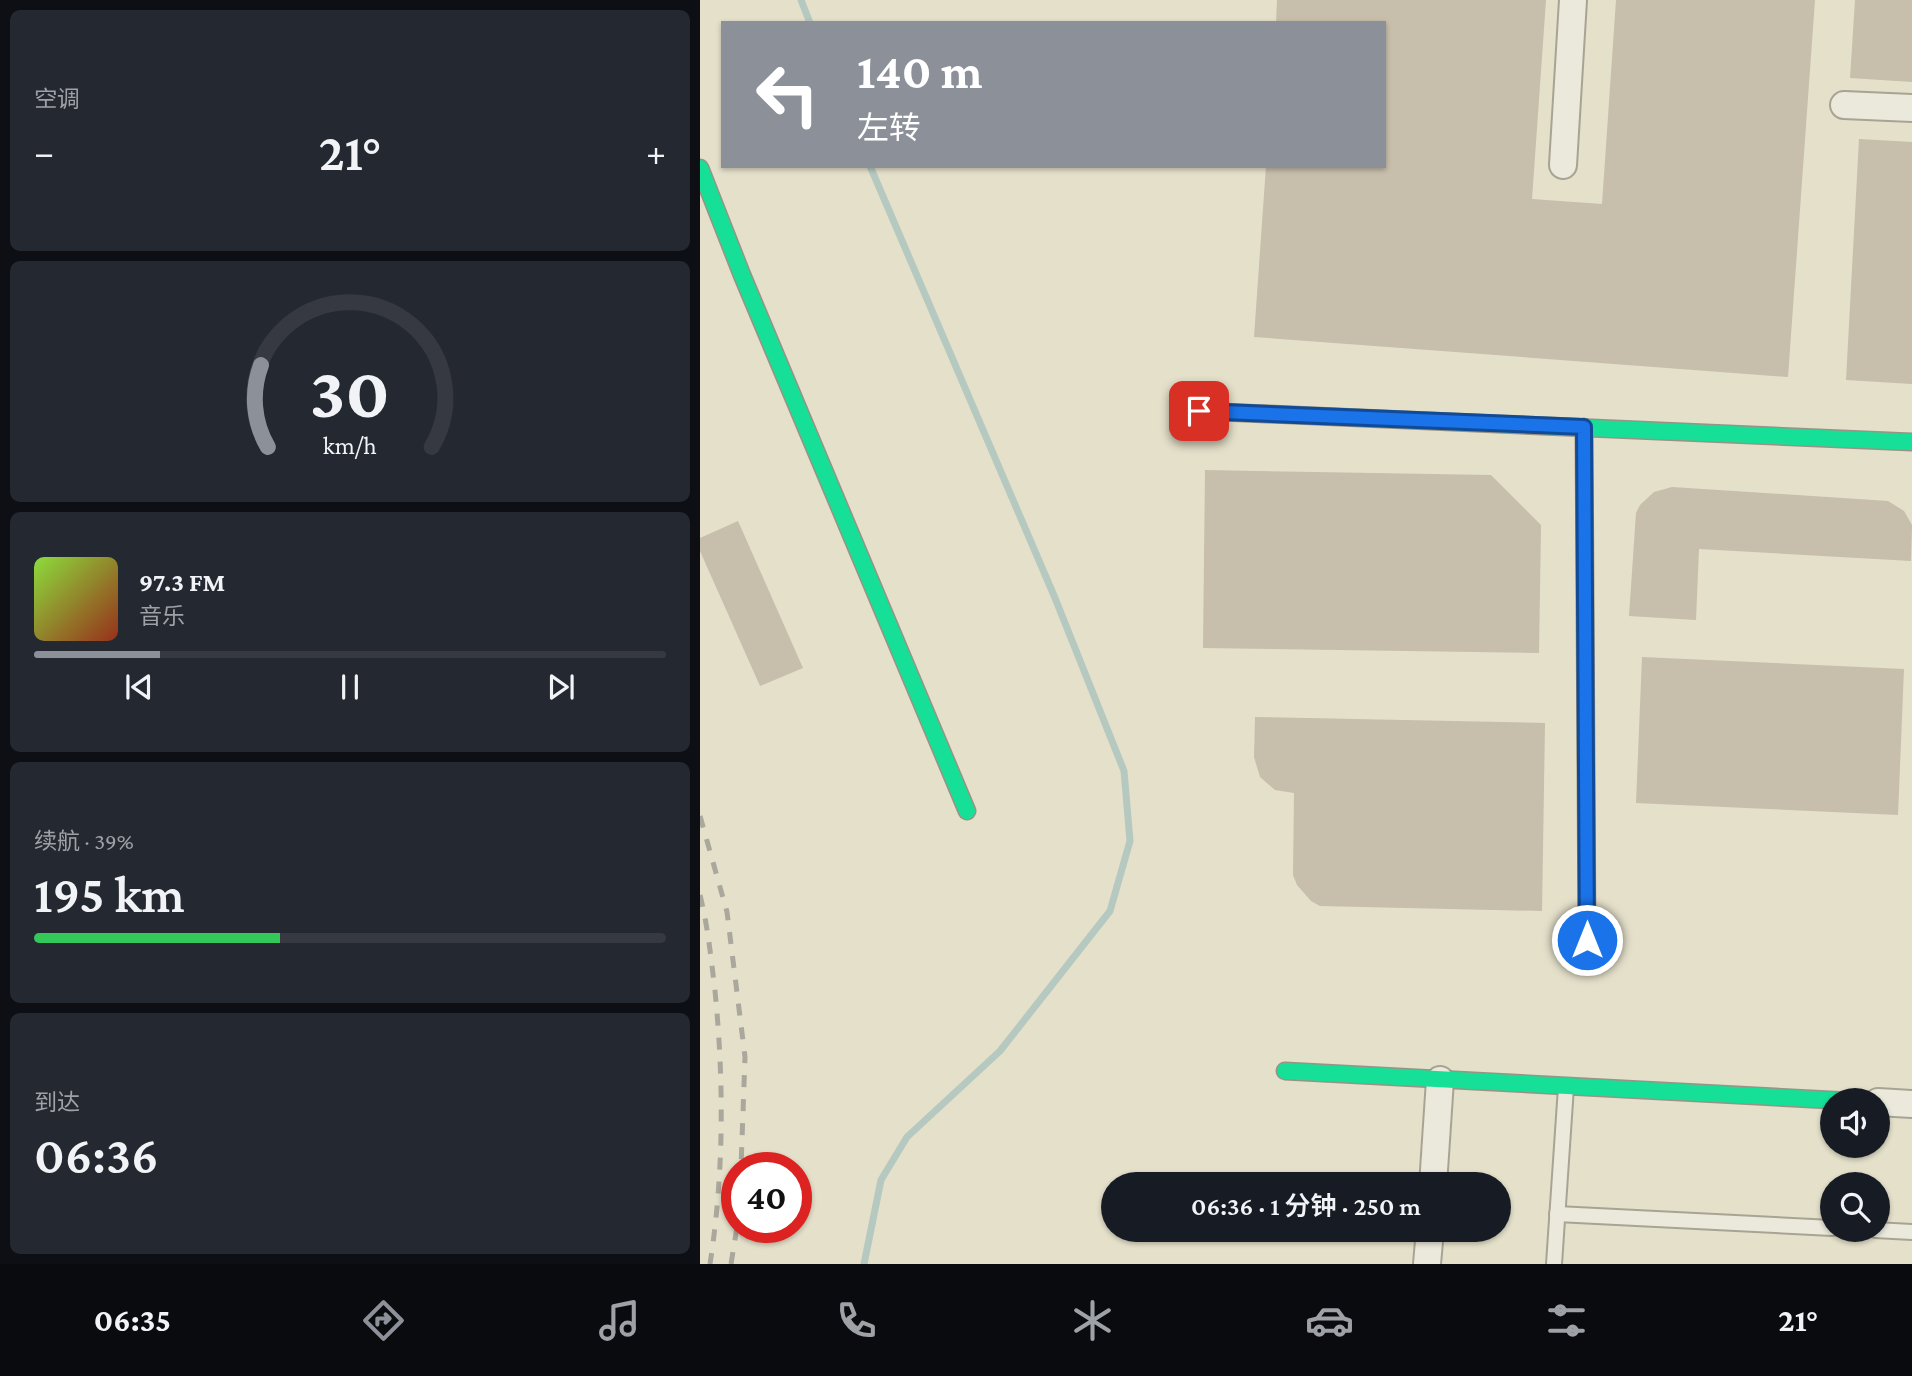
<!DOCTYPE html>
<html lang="zh">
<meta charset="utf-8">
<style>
:root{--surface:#171b24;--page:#242831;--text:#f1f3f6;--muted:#9ea1a6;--line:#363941;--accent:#8c9099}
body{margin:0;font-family:"Crimson Pro","Noto Sans SC",serif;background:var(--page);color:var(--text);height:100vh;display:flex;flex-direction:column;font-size:26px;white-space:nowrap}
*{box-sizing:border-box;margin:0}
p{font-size:23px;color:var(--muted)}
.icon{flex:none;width:38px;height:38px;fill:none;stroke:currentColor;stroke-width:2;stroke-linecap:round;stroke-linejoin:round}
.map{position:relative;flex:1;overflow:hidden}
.details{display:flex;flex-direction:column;gap:10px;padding:10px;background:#0d0f14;width:700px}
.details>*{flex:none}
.guide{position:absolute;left:21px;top:21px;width:665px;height:147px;border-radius:0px;box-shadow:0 2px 5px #0004;background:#8c9099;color:#fff;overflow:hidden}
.fabs{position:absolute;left:1120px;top:1088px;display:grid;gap:14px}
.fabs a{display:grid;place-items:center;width:70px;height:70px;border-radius:50%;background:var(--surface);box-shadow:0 2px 5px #0004;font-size:35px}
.speed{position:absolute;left:21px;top:1152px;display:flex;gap:14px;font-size:35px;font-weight:700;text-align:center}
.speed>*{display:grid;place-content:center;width:91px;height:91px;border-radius:50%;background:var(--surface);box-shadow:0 2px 5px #0004;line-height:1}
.speed .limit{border:10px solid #d22;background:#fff;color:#111}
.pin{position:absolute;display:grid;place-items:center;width:60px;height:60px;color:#fff;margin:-30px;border-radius:14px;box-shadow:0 4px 10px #0006}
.me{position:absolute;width:77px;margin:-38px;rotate:0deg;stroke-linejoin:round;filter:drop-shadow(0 0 5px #0008)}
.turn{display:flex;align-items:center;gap:24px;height:147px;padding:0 21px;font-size:32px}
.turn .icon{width:91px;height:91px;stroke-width:2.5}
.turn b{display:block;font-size:49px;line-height:60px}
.big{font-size:52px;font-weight:600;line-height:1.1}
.details .widget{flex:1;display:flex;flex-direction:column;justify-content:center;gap:10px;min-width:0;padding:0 24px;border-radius:10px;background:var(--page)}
.details .dial{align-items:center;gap:0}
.dial svg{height:182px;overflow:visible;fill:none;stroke:var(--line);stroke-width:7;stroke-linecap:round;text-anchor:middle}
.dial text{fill:var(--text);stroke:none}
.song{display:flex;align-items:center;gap:21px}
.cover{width:84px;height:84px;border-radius:10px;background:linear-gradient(135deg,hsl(90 70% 55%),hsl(10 70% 35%))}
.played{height:7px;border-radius:4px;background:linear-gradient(90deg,var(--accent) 20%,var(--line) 20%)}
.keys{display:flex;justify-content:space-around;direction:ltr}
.heat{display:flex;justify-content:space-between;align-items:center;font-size:38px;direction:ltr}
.charge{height:10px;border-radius:5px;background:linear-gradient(90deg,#34c759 39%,var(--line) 0)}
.trip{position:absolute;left:401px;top:1172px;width:410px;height:70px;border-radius:35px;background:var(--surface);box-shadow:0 2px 5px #0004;font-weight:600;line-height:70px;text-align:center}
.tab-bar{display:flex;height:112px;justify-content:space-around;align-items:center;background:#090b0e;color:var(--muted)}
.tab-bar .icon{width:49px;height:49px}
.tab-bar .active{color:var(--accent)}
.tab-bar b{font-size:32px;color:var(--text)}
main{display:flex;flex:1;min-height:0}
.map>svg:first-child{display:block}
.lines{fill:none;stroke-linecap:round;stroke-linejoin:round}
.stream{stroke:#b6c9c0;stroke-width:7}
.building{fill:#c7beab}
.lane-casing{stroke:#a8a493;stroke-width:18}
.street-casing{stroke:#a8a493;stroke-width:30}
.fast-casing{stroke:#989384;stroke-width:19}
.lane{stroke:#ebe9dc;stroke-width:14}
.street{stroke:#ebe9dc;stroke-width:26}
.fast{stroke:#16e098;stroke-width:16}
.rail{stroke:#aaa89c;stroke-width:5;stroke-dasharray:12 12;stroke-linecap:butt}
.route-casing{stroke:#114b97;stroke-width:18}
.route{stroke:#1a73e8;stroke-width:12}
</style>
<main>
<section class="details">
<div class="widget"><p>空调</p>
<div class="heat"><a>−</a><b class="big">21°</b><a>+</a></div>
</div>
<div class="widget dial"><svg viewBox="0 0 100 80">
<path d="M14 69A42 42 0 1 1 86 69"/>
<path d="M14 69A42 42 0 0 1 11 33" stroke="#8c9099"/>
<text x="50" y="56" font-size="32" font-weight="700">30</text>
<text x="50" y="72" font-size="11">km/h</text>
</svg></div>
<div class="widget">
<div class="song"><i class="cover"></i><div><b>97.3 FM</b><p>音乐</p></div></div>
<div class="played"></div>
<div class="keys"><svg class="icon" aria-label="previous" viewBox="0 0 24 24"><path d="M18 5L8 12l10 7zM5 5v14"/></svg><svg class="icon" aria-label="pause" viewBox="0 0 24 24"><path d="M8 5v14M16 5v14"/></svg><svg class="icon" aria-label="next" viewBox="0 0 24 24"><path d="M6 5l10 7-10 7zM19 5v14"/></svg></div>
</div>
<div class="widget"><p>续航 · 39%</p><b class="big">195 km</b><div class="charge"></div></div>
<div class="widget"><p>到达</p><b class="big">06:36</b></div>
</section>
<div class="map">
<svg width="1212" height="1264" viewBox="0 0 1212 1264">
<rect width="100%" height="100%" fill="#e4e0ca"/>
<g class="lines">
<g class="stream">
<path d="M101 0 110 23"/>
<path d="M164 1264 181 1180 207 1137 300 1051 410 911 430 841 424 771 355 598 170 166"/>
</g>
</g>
<g class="building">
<path d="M577 0H846L832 199 902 204 916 0H1115L1088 377 554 337 566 166H684V23H576Z"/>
<path d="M1155 0H1212V82L1150 78Z"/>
<path d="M1159 139 1212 142V384L1146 380Z"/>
<path d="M505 470 791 475 841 525 839 653 503 648Z"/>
<path d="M972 487 1188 501 1204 511 1212 525 1211 561 999 549 996 620 929 616 936 513 940 505 954 492Z"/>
<path d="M38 521 103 668 60 686 0 551V538Z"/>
<path d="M942 657 1204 669 1198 815 936 803Z"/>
<path d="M555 717 845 723 842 911 620 906 611 901 597 885 593 875 594 793 575 790 560 777 554 757Z"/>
</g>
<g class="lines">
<defs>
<g id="lane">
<path d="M857 1214 1132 1228"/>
<path d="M1175 1230 1212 1232"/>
<path d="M854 1264 866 1087"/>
</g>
<g id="street">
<path d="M1144 105 1212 108"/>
<path d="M863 165 873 0"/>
<path d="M1178 1102 1212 1104"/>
<path d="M733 1185 740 1080"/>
<path d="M727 1264 730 1230"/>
</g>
<g id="fast">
<path d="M0 168 42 275 267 811"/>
<path d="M499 411 1212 442"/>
<path d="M884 427 887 940"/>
<path d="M585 1071 1149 1101"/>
</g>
</defs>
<use href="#lane" class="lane-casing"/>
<use href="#street" class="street-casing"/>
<use href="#fast" class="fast-casing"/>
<use href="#lane" class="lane"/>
<use href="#street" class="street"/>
<use href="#fast" class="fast"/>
<g class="rail">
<path d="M0 816 27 912 45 1057 41 1167"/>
<path d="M0 895C8 927 11 958 15 991 24 1081 24 1174 10 1264"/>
<path d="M31 1264 37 1227"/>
</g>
</g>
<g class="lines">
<defs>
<path id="route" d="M499 411 884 427 887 940"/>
</defs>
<use href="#route" class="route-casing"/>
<use href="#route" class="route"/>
</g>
</svg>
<div class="fabs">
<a><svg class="icon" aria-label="sound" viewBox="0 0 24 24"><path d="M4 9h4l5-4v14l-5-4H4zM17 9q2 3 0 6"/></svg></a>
<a><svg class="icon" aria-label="search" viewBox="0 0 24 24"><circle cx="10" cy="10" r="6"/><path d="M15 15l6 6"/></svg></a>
</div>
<div class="speed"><div class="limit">40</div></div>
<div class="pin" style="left:499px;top:411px;background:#d93025"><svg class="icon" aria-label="arrive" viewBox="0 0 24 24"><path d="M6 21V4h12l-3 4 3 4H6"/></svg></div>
<svg class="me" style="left:887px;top:940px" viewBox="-20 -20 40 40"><circle r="17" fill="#1a73e8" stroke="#fff" stroke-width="3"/><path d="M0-11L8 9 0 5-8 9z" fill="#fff"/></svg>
<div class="trip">06:36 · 1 分钟 · 250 m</div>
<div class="guide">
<div class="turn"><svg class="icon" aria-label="left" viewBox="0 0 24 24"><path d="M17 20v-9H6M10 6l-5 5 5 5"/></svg><div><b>140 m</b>左转</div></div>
</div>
</div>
</main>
<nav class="tab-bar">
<b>06:35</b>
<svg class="icon active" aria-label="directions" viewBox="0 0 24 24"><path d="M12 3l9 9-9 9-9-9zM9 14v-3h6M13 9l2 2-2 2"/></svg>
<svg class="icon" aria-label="music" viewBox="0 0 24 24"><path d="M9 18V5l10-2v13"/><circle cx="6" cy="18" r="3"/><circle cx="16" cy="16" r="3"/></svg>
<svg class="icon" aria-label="phone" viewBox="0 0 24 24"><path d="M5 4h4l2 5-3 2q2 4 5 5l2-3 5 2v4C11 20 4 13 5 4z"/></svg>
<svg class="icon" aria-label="climate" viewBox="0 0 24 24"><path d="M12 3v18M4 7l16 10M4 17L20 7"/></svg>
<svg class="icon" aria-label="car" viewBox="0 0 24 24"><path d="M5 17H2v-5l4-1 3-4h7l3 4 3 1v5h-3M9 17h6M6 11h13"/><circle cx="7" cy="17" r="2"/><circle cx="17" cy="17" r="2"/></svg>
<svg class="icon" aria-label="filters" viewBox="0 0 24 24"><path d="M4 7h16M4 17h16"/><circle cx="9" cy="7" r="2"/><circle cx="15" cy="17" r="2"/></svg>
<b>21°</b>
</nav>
